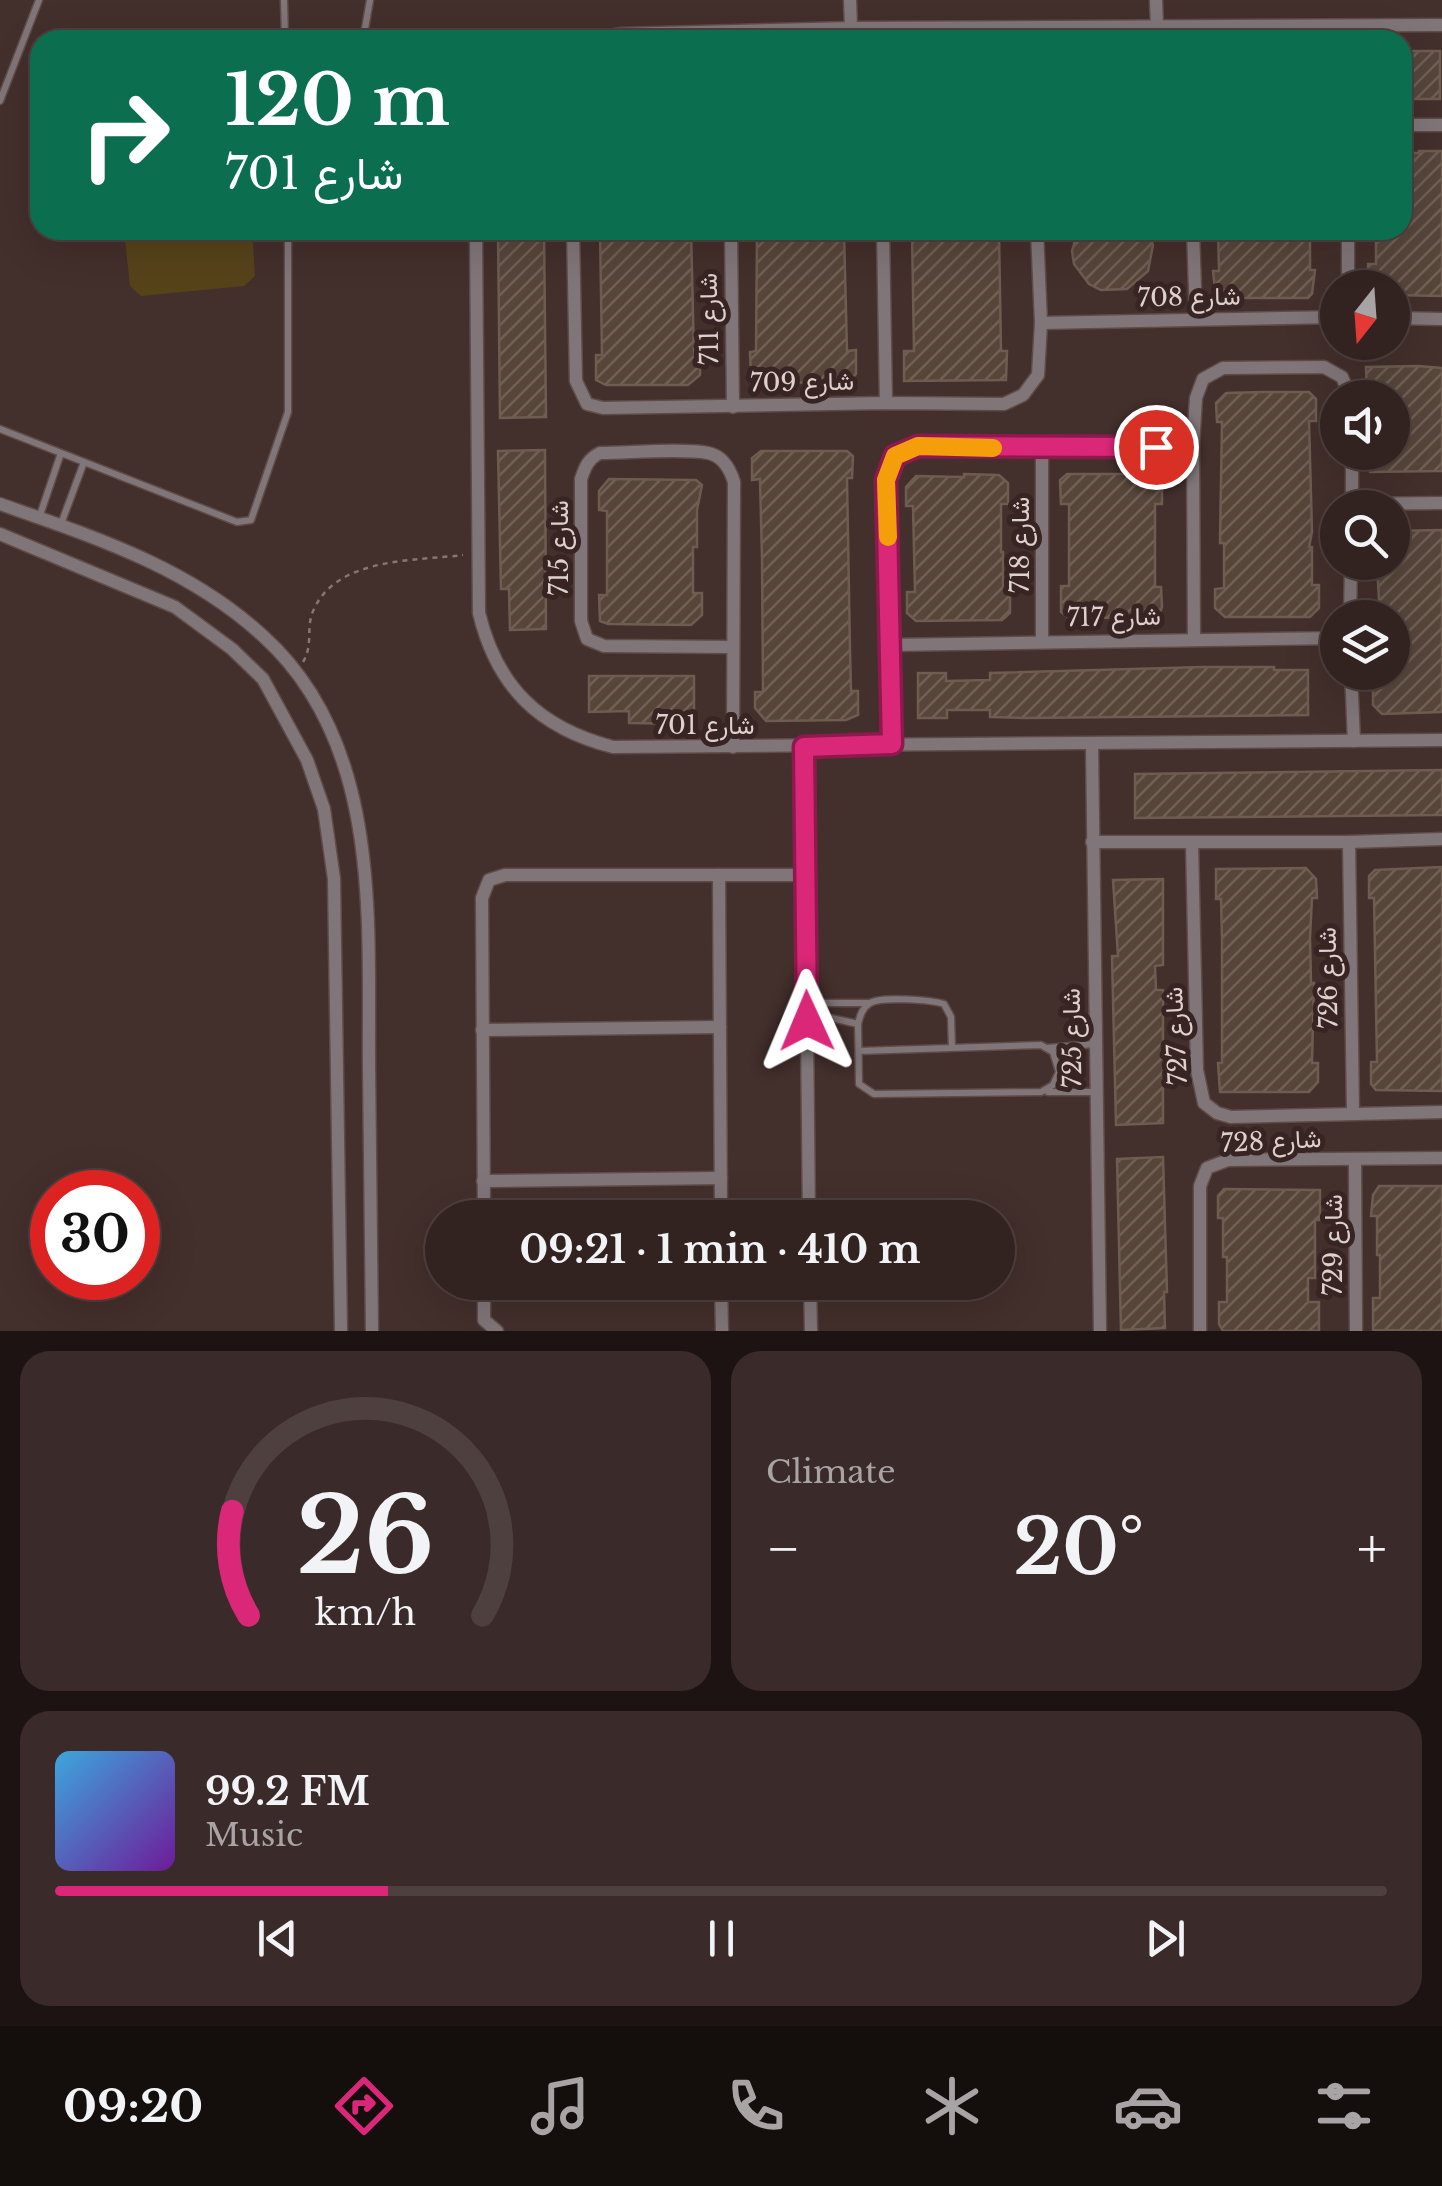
<!DOCTYPE html>
<meta charset="utf-8">
<style>
:root{--surface:#322321;--page:#3a2b2a;--text:#f1f3f6;--muted:#a8a4a5;--line:#4d403f;--accent:#db2777}
body{margin:0;font-family:"Libre Baskerville",Vazirmatn,serif;background:var(--page);color:var(--text);height:100vh;display:flex;flex-direction:column;font-size:38px;white-space:nowrap}
*{box-sizing:border-box;margin:0}
p{font-size:32px;color:var(--muted)}
.icon{flex:none;width:55px;height:55px;fill:none;stroke:currentColor;stroke-width:2;stroke-linecap:round;stroke-linejoin:round}
.map{position:relative;height:1331px;overflow:hidden}
.panel{display:flex;flex-direction:column;gap:20px;padding:20px;background:#1c1312;flex:1}
.panel>*{flex:none}
.top-card{position:absolute;left:30px;top:30px;width:1382px;height:210px;border-radius:30px;box-shadow:0 10px 40px #0002,0 0 0 2px var(--line);background:#0b6e4f;color:#fff;overflow:hidden}
.needle{width:65px;rotate:197deg}
.controls{position:absolute;left:1320px;top:270px;display:grid;gap:20px}
.controls a{display:grid;place-items:center;width:90px;height:90px;border-radius:50%;background:var(--surface);box-shadow:0 10px 40px #0002,0 0 0 2px var(--line);font-size:50px}
.speed{position:absolute;left:30px;top:1170px;display:flex;gap:20px;font-size:50px;font-weight:700;text-align:center}
.speed>*{display:grid;place-content:center;width:130px;height:130px;border-radius:50%;background:var(--surface);box-shadow:0 10px 40px #0002,0 0 0 2px var(--line);line-height:1}
.speed .limit{border:15px solid #d22;background:#fff;color:#111}
.pin{position:absolute;display:grid;place-items:center;width:85px;height:85px;color:#fff;margin:-42px;border:5px solid #fff;border-radius:50%;box-shadow:0 2px 10px #0007}
.me{position:absolute;width:110px;margin:-55px;rotate:359deg;stroke-linejoin:round;filter:drop-shadow(0 0 8px #0008)}
.turn{display:flex;align-items:center;gap:35px;height:210px;padding:0 30px;font-size:45px}
.turn .icon{width:130px;height:130px;stroke-width:2.5}
.turn b{display:block;font-size:70px;line-height:85px}
.big{font-size:75px;font-weight:800;line-height:1.1}
.panel .tile{flex:1;display:flex;flex-direction:column;justify-content:center;gap:15px;min-width:0;padding:0 35px;border-radius:30px;background:var(--page)}
.panel .dial{align-items:center;gap:0}
.dial svg{height:260px;overflow:visible;fill:none;stroke:var(--line);stroke-width:7;stroke-linecap:round;text-anchor:middle}
.dial text{fill:var(--text);stroke:none}
.song{display:flex;align-items:center;gap:30px}
.cover{width:120px;height:120px;border-radius:15px;background:linear-gradient(135deg,hsl(200 70% 55%),hsl(280 70% 35%))}
.played{height:10px;border-radius:5px;background:linear-gradient(90deg,var(--accent) 25%,var(--line) 25%)}
.keys{display:flex;justify-content:space-around;direction:ltr}
.heat{display:flex;justify-content:space-between;align-items:center;font-size:55px;direction:ltr}
.panel .tiles{flex:1;display:grid;gap:20px;grid-template-columns:1fr 1fr}
.tile:last-child{grid-column:span 2}
.trip{position:absolute;left:425px;top:1200px;width:590px;height:100px;border-radius:50px;background:var(--surface);box-shadow:0 10px 40px #0002,0 0 0 2px var(--line);font-weight:800;line-height:100px;text-align:center}
.dock{display:flex;height:160px;justify-content:space-around;align-items:center;background:#140e0d;color:var(--muted)}
.dock .icon{width:70px;height:70px}
.dock .selected{color:var(--accent)}
.dock b{font-size:45px;color:var(--text)}
.map>svg:first-child{display:block}
.green{fill:#56431a}
.building{fill:url(#building-hatch);stroke:#6e5c50;stroke-width:2.5}
.lines{fill:none;stroke-linecap:round;stroke-linejoin:round}
.service-casing{stroke:#5f4c49;stroke-width:9}
.minor-casing{stroke:#5f4c49;stroke-width:15}
.path{stroke:#877674;stroke-width:2.5;stroke-dasharray:5 5;stroke-linecap:butt}
.service{stroke:#807679;stroke-width:6}
.minor{stroke:#807679;stroke-width:12}
.route-casing{stroke:#8e194d;stroke-width:25}
.route{stroke:#db2777;stroke-width:18}
.slow{stroke:#f59e0b;stroke-width:18}
.labels{text-anchor:middle;dominant-baseline:central;stroke-width:10;stroke-linejoin:round;paint-order:stroke}
.street-label{font-size:25px;fill:#ddd0ce;stroke:#382523}
</style>
<div class="map">
<svg width="1442" height="1331" viewBox="0 0 1442 1331">
<defs>
<pattern id="building-hatch" width="6" height="6" patternUnits="userSpaceOnUse" patternTransform="scale(2.5)"><rect width="6" height="6" fill="#57453a"/><path d="M-1 1l2-2M0 6l6-6M5 7l2-2" fill="none" stroke="#6f5f55"/></pattern>
</defs>
<rect width="100%" height="100%" fill="#432f2c"/>
<path class="green" d="M124 230H252L255 276 244 286 141 296 130 286Z"/>
<g class="building">
<path d="M1413 51H1440V99H1402V53Z"/>
<path d="M1419 151H1442V296L1392 295V288H1369L1368 264H1376V230H1402V153H1419Z"/>
<path d="M498 230H544L546 417 500 418Z"/>
<path d="M600 230H691L694 355H700V375L688 385H606L596 380V355H602Z"/>
<path d="M1078 230H1148L1153 245 1148 271 1127 289 1101 290 1089 284 1074 264 1072 251Z"/>
<path d="M1218 230H1310V270H1315L1312 294 1308 298H1216L1213 271H1219Z"/>
<path d="M844 232 847 351 856 350V374L847 384 756 381 751 376 750 352 756 351 757 234Z"/>
<path d="M912 233H999L1001 351H1007L1006 380 904 381V351H914Z"/>
<path d="M1418 366 1442 368V471L1370 472V452H1392V397L1367 398 1366 367Z"/>
<path d="M1263 392H1309L1316 399V421H1309L1312 532 1309 547H1312V585H1319V608L1310 617H1225L1215 608V589L1224 588V543H1220L1222 422H1217L1216 403 1226 393Z"/>
<path d="M545 450 546 629 510 630 509 589H501L498 451Z"/>
<path d="M761 451H847L853 456 852 478H847L850 650 851 691H858V715L846 720 766 721 755 708V692H763L762 557 760 479 752 480V458Z"/>
<path d="M964 474 999 475 1008 483V504H1001V552H1003V587H1010V613L1002 620 916 621 907 613V592H915L913 506H906V487L916 476 964 477Z"/>
<path d="M1067 474H1162V504H1155V587H1161L1162 607 1159 616 1070 619 1061 612V586H1069V504H1061L1060 480Z"/>
<path d="M609 479 696 480 702 485 697 510V547H693V593H702V615L691 625 608 624 600 621 599 595H607V511L599 510V491Z"/>
<path d="M1442 530V712L1382 714 1373 705V681H1381V672H1392V618H1380L1377 564H1392V531Z"/>
<path d="M1203 667H1274V670H1308V715L1025 718 990 717V710H947V718H918V673H946V681L990 680V673Z"/>
<path d="M589 676H694V724L629 723V711L589 712Z"/>
<path d="M1442 770V815L1135 818V774Z"/>
<path d="M1442 867V1091L1376 1090 1371 1084V1062H1377L1374 898H1369V876L1375 870Z"/>
<path d="M1306 868 1316 879 1317 898H1312L1310 938 1311 983H1314L1312 1063H1318V1082L1309 1092H1220L1218 1063H1222V939L1221 899H1216V869Z"/>
<path d="M1163 879V965L1155 966 1156 990H1163V1123L1116 1125 1112 956H1118L1113 880Z"/>
<path d="M1163 1157 1167 1292H1164L1165 1328 1121 1330 1117 1159Z"/>
<path d="M1379 1186H1442V1331L1373 1330V1298H1380V1255H1377V1216H1371L1373 1195Z"/>
<path d="M1224 1189 1320 1190V1220H1315V1278H1308V1302H1319V1331H1223L1219 1324V1302H1227V1257H1223V1218H1218V1196Z"/>
</g>
<g class="lines">
<defs>
<g id="service">
<path d="M284 0 285 40"/>
<path d="M363 40 370 0"/>
<path d="M0 101 39 0"/>
<path d="M0 429 237 522 251 520 288 412V230"/>
<path d="M39 518 61 453"/>
<path d="M61 524 84 462"/>
<path d="M807 1003H869"/>
<path d="M808 1020 831 1018 858 1024"/>
<path d="M1047 1048 1094 1044"/>
<path d="M859 1051 1041 1045 1053 1052 1059 1072 1053 1085 1041 1092 874 1094 859 1084 858 1024C860 1016 862 1008 870 1003 881 996 932 1000 944 1004L951 1017 952 1048"/>
<path d="M1048 1092H1095"/>
</g>
<g id="minor">
<path d="M850 0 851 28"/>
<path d="M1156 0 1157 26"/>
<path d="M587 40 622 34 851 28 1442 25"/>
<path d="M1402 125H1442"/>
<path d="M476 230 479 613C497 687 539 728 613 747L1442 740"/>
<path d="M573 230 576 381 587 404 603 408 886 403 1004 404 1023 395 1038 375 1041 323 1037 230"/>
<path d="M731 230 733 407"/>
<path d="M883 230 886 403"/>
<path d="M1193 230 1196 319"/>
<path d="M1348 230V288"/>
<path d="M1392 318 1442 319"/>
<path d="M1041 323 1338 317"/>
<path d="M1042 449V641"/>
<path d="M1352 452V508"/>
<path d="M0 504C94 537 188 567 263 636 382 743 368 919 369 1065 370 1153 371 1242 372 1331"/>
<path d="M1352 504 1442 503"/>
<path d="M0 534 175 607 232 649 263 679 307 760 324 809 334 879 341 1331"/>
<path d="M1350 618 1351 562"/>
<path d="M1194 639 1193 446 1196 398 1203 379 1223 368 1324 367 1342 377 1351 398"/>
<path d="M891 645 1338 638"/>
<path d="M731 647 604 646 587 639 581 621V479C585 467 588 459 600 453 628 453 682 448 708 453 723 456 730 469 734 482L733 747"/>
<path d="M1351 672 1354 741"/>
<path d="M892 744 886 481 895 457 918 446H1193"/>
<path d="M1092 745 1100 1331"/>
<path d="M804 747 809 1218"/>
<path d="M1092 842H1349L1442 839"/>
<path d="M1349 842 1353 1112"/>
<path d="M1192 843 1197 1070 1204 1103 1217 1113 1231 1117 1442 1112"/>
<path d="M719 875 721 1218"/>
<path d="M482 1030 720 1027"/>
<path d="M1355 1160 1356 1331"/>
<path d="M483 1181 721 1178"/>
<path d="M484 1218 482 898 489 880 505 875H805"/>
<path d="M484 1282V1320L497 1331"/>
<path d="M721 1282 722 1331"/>
<path d="M810 1282 811 1331"/>
<path d="M1200 1331V1186L1207 1168 1228 1160 1442 1158"/>
</g>
</defs>
<use href="#service" class="service-casing"/>
<use href="#minor" class="minor-casing"/>
<path class="path" d="M303 662C314 644 305 627 314 609 338 557 415 561 463 555"/>
<use href="#service" class="service"/>
<use href="#minor" class="minor"/>
</g>
<g class="lines">
<defs>
<path id="route" d="M807 1021 804 747 892 744 886 480 895 456 918 446 1156 447"/>
</defs>
<use href="#route" class="route-casing"/>
<use href="#route" class="route"/>
<path class="slow" d="M888 537 886 480 895 456 918 446 993 448"/>
</g>
<g class="labels">
<g class="street-label">
<text transform="translate(1189 297) rotate(-1)">شارع 708</text>
<text transform="translate(709 319) rotate(-91)">شارع 711</text>
<text transform="translate(802 382) rotate(-1)">شارع 709</text>
<text transform="translate(1020 545) rotate(-90)">شارع 718</text>
<text transform="translate(559 548) rotate(-90)">شارع 715</text>
<text transform="translate(1114 617) rotate(-1)">شارع 717</text>
<text x="705" y="725">شارع 701</text>
<text transform="translate(1328 978) rotate(-91)">شارع 726</text>
<text transform="translate(1176 1036) rotate(-93)">شارع 727</text>
<text transform="translate(1072 1038) rotate(-91)">شارع 725</text>
<text transform="translate(1271 1141) rotate(-3)">شارع 728</text>
<text transform="translate(1333 1245) rotate(-90)">شارع 729</text>
</g>
</g>
</svg>
<div class="controls">
<a><svg class="needle" viewBox="-14 -14 28 28"><path d="M0-13l5 13h-10z" fill="#e53935"/><path d="M0 13l5-13h-10z" fill="#a8a4a5"/></svg></a>
<a><svg class="icon" aria-label="sound" viewBox="0 0 24 24"><path d="M4 9h4l5-4v14l-5-4H4zM17 9q2 3 0 6"/></svg></a>
<a><svg class="icon" aria-label="search" viewBox="0 0 24 24"><circle cx="10" cy="10" r="6"/><path d="M15 15l6 6"/></svg></a>
<a><svg class="icon" aria-label="layers" viewBox="0 0 24 24"><path d="M12 4l9 5-9 5-9-5zM3 14l9 5 9-5"/></svg></a>
</div>
<div class="speed"><div class="limit">30</div></div>
<div class="pin" style="left:1156px;top:447px;background:#d93025"><svg class="icon" aria-label="arrive" viewBox="0 0 24 24"><path d="M6 21V4h12l-3 4 3 4H6"/></svg></div>
<svg class="me" style="left:807px;top:1021px" viewBox="-20 -20 40 40"><path d="M0-17L14 15 0 8-14 15z" fill="#db2777" stroke="#fff" stroke-width="4"/></svg>
<div class="trip">09:21 · 1 min · 410 m</div>
<div class="top-card">
<div class="turn"><svg class="icon" aria-label="right" viewBox="0 0 24 24"><path d="M7 20v-9h11M14 6l5 5-5 5"/></svg><div><b>120 m</b>شارع 701</div></div>
</div>
</div>
<section class="panel">
<div class="tiles">
<div class="tile dial"><svg viewBox="0 0 100 80">
<path d="M14 69A42 42 0 1 1 86 69"/>
<path d="M14 69A42 42 0 0 1 9 37" stroke="#db2777"/>
<text x="50" y="56" font-size="32" font-weight="700">26</text>
<text x="50" y="72" font-size="11">km/h</text>
</svg></div>
<div class="tile"><p>Climate</p>
<div class="heat"><a>−</a><b class="big">20°</b><a>+</a></div>
</div>
<div class="tile">
<div class="song"><i class="cover"></i><div><b>99.2 FM</b><p>Music</p></div></div>
<div class="played"></div>
<div class="keys"><svg class="icon" aria-label="previous" viewBox="0 0 24 24"><path d="M18 5L8 12l10 7zM5 5v14"/></svg><svg class="icon" aria-label="pause" viewBox="0 0 24 24"><path d="M8 5v14M16 5v14"/></svg><svg class="icon" aria-label="next" viewBox="0 0 24 24"><path d="M6 5l10 7-10 7zM19 5v14"/></svg></div>
</div>
</div>
</section>
<nav class="dock">
<b>09:20</b>
<svg class="icon selected" aria-label="directions" viewBox="0 0 24 24"><path d="M12 3l9 9-9 9-9-9zM9 14v-3h6M13 9l2 2-2 2"/></svg>
<svg class="icon" aria-label="music" viewBox="0 0 24 24"><path d="M9 18V5l10-2v13"/><circle cx="6" cy="18" r="3"/><circle cx="16" cy="16" r="3"/></svg>
<svg class="icon" aria-label="phone" viewBox="0 0 24 24"><path d="M5 4h4l2 5-3 2q2 4 5 5l2-3 5 2v4C11 20 4 13 5 4z"/></svg>
<svg class="icon" aria-label="climate" viewBox="0 0 24 24"><path d="M12 3v18M4 7l16 10M4 17L20 7"/></svg>
<svg class="icon" aria-label="car" viewBox="0 0 24 24"><path d="M5 17H2v-5l4-1 3-4h7l3 4 3 1v5h-3M9 17h6M6 11h13"/><circle cx="7" cy="17" r="2"/><circle cx="17" cy="17" r="2"/></svg>
<svg class="icon" aria-label="filters" viewBox="0 0 24 24"><path d="M4 7h16M4 17h16"/><circle cx="9" cy="7" r="2"/><circle cx="15" cy="17" r="2"/></svg>
</nav>
